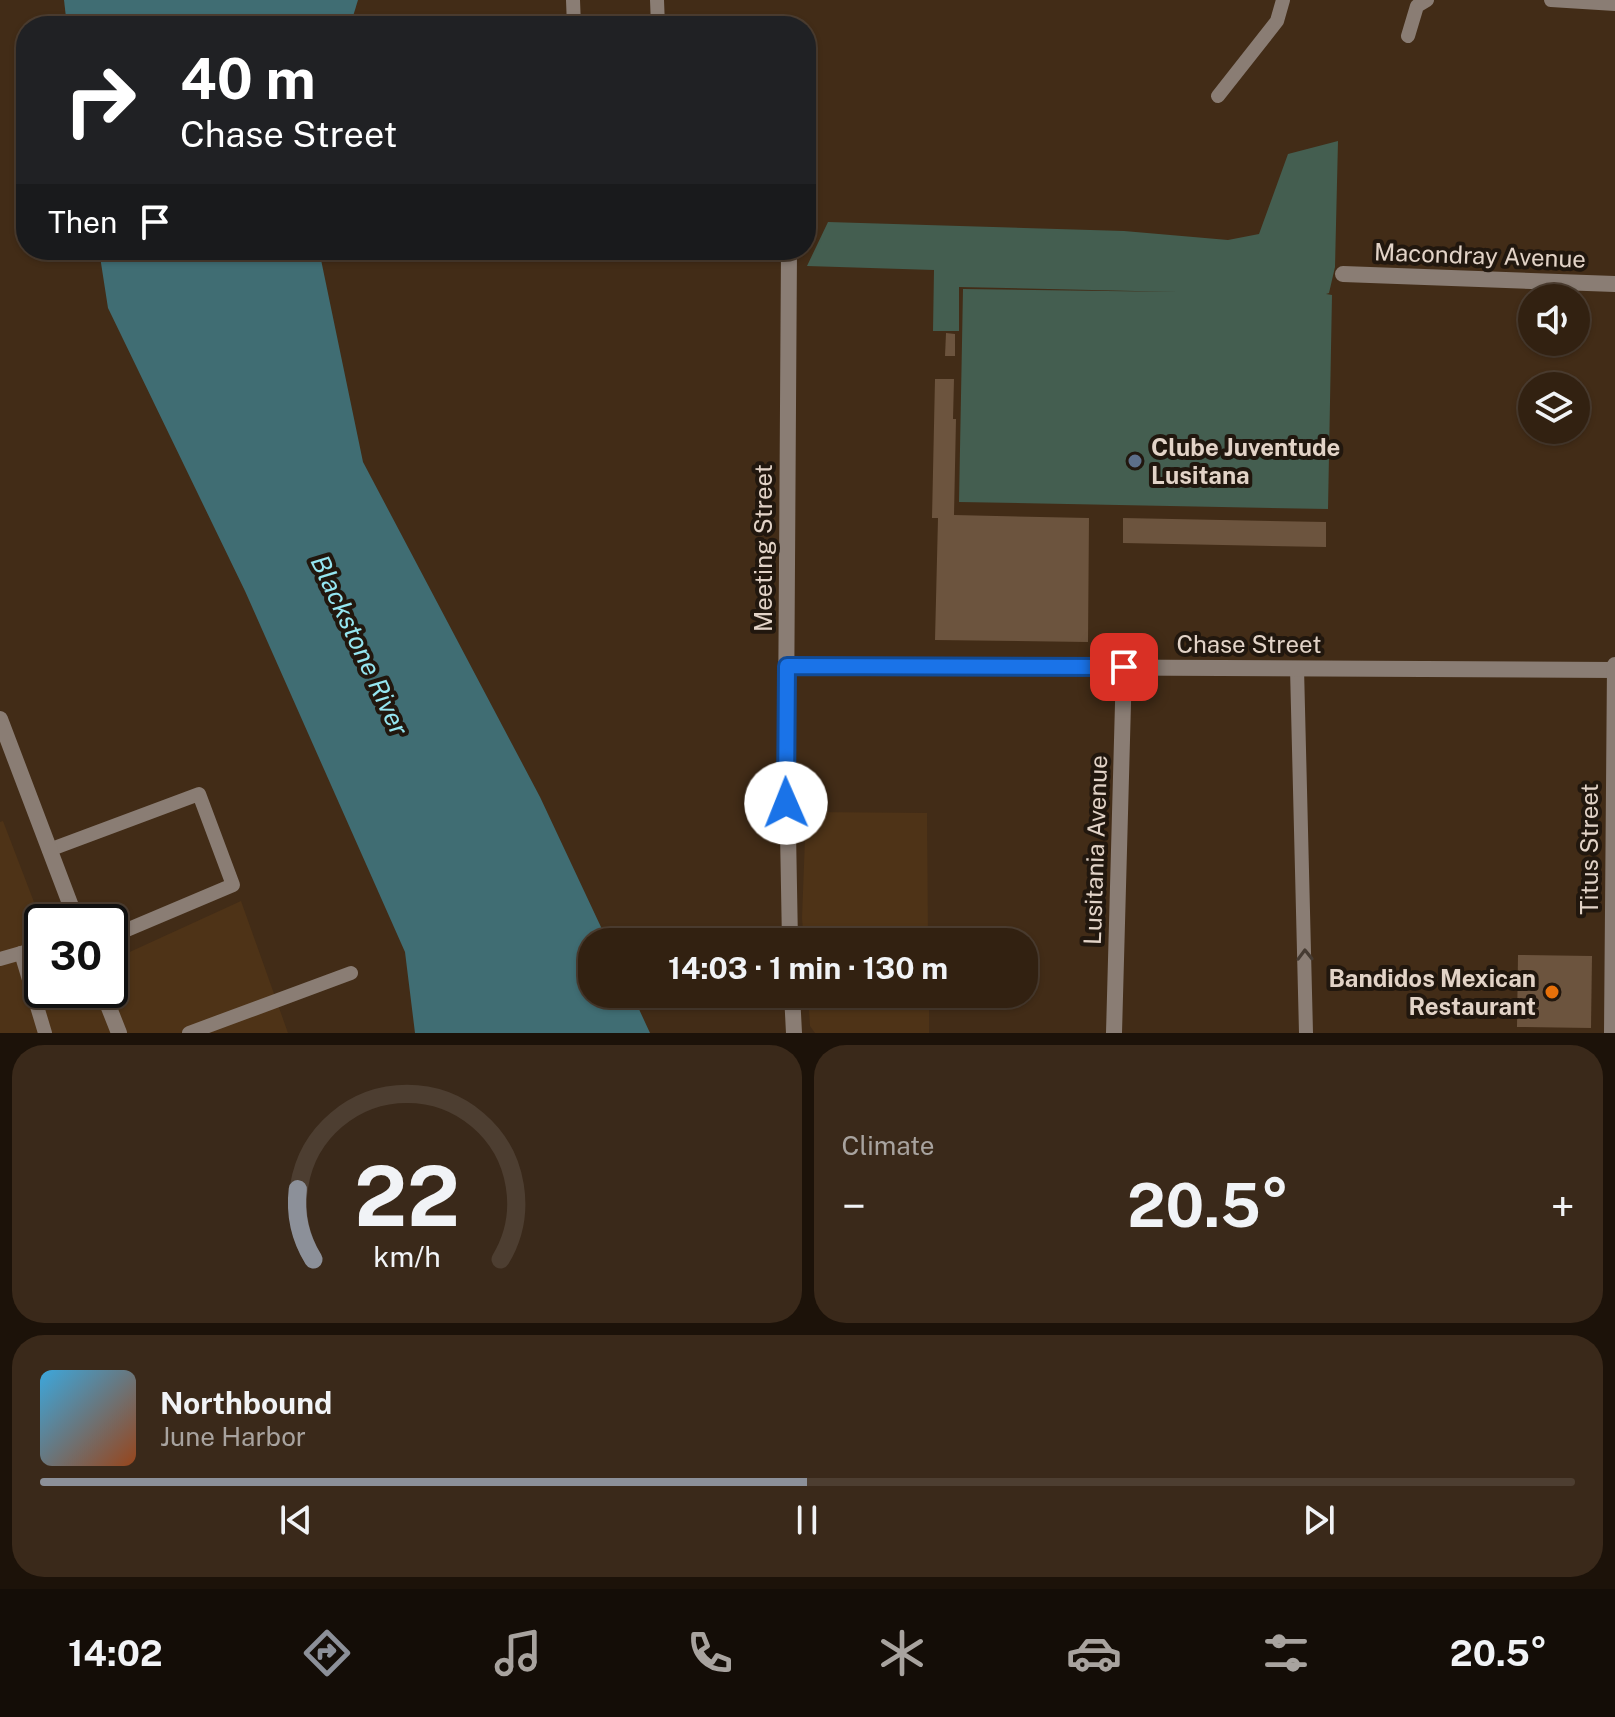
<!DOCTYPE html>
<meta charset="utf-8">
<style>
:root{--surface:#322111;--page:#3a291a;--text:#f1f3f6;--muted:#a8a39f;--line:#4d3e31;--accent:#8c9099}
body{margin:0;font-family:"Public Sans",sans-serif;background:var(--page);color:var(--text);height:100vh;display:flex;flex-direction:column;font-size:30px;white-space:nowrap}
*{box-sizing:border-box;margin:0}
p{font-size:26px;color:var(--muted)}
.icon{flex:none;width:44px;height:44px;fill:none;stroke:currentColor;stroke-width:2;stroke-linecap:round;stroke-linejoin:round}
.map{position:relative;height:1033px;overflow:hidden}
.panel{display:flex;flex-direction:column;gap:12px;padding:12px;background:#1c1209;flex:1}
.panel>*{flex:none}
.guide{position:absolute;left:16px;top:16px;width:800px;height:244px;border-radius:32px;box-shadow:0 2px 6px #0004,0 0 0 2px var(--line);background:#202124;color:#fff;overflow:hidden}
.controls{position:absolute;left:1518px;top:284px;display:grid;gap:16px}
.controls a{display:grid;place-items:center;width:72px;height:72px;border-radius:50%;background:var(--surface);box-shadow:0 2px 6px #0004,0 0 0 2px var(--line);font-size:40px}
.speed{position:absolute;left:24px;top:904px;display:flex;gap:16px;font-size:40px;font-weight:700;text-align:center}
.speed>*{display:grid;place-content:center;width:104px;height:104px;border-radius:50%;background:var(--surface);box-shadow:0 2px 6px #0004,0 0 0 2px var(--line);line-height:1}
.speed .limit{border:4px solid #111;border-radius:12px;background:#fff;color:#111}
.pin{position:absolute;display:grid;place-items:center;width:68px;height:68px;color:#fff;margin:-34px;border-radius:16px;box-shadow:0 4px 12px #0006}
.me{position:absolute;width:88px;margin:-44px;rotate:359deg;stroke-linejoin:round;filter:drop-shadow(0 0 6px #0008)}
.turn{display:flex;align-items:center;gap:28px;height:168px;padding:0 32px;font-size:36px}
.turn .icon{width:104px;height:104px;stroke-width:2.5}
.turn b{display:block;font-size:56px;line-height:68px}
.then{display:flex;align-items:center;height:76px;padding:0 32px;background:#0003;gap:16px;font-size:30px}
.big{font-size:60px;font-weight:700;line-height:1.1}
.panel .card{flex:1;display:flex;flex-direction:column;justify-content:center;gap:12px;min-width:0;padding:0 28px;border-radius:32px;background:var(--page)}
.panel .dial{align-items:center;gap:0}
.dial svg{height:208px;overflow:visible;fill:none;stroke:var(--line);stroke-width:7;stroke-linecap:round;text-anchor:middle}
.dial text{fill:var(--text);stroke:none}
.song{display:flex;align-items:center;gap:24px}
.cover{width:96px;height:96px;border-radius:12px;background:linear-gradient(135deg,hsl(200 70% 55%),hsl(20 70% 35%))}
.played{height:8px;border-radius:4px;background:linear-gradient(90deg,var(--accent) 50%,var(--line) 50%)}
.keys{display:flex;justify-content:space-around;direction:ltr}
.heat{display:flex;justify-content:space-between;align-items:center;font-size:44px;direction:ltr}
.panel .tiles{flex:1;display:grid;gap:12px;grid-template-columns:1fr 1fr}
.card:last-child{grid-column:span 2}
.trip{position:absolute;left:578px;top:928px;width:460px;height:80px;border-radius:32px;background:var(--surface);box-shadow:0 2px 6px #0004,0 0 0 2px var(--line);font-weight:700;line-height:80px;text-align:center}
.menu{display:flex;height:128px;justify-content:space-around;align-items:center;background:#140d07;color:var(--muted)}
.menu .icon{width:56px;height:56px}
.menu .active{color:var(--accent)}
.menu b{font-size:36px;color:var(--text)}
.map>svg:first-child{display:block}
.built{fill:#4e3317}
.green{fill:#445e50}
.water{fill:#406d73}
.building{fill:#6c543e}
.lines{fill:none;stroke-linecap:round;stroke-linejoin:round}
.service{stroke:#8a7d74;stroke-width:14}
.minor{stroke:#8a7d74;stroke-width:16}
.oneway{stroke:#463b32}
.route-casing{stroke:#114b97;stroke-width:20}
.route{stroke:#1a73e8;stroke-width:14}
.service-dot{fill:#5c6f8a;stroke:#21170e;stroke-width:3}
.food-dot{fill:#e8710a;stroke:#21170e;stroke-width:3}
.labels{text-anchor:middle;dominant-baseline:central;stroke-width:8;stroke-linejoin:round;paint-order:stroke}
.street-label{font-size:24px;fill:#e2d3c7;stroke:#21170e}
.poi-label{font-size:24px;font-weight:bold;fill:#e2d3c7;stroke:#21170e;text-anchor:start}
.water-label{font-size:26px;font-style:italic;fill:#95e6f1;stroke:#21170e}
</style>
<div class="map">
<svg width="1615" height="1033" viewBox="0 0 1615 1033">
<rect width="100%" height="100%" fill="#422c17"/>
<g class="built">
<path d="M806 812 927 813 928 942H804L802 918Z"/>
<path d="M3 821 42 923V990H110V961L241 901 288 1033H0V822Z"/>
<path d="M808 994H929V1033H815L810 1026Z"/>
</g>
<path class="green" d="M1338 141 1335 267 1329 293 1326 294 1332 295 1328 509 959 502 963 289 1179 292 959 287V331H933L934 270 807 266 828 222 1124 231 1228 240 1259 234 1288 154Z"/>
<g class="water">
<path d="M64 0H358L350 26H67Z"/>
<path d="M99 250H319L363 462 540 797 608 942H592V994H632L650 1033H415L405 952 245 591 108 308Z"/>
</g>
<g class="building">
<path d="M946 333 955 334V356H945Z"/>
<path d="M935 379H954L953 419H956L954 515 1089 518 1088 642 935 640 938 518H932Z"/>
<path d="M1123 518 1326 522V547L1123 543Z"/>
<path d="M1518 955 1592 956 1591 1028 1517 1027Z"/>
</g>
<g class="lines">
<g class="service">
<path d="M573 0 574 26"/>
<path d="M657 0 658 26"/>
<path d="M1551 0 1615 4"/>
<path d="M1408 36 1417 6 1427 0"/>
<path d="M1218 96 1277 21 1283 0"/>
<path d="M1297 668 1306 1033"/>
<path d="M49 850 199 794 233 885 110 937"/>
<path d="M21 953 45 1033"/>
<path d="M0 959 42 947"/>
<path d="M189 1033 351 973"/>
</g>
<g class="minor">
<path d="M789 250 786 722 790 942"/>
<path d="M1343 274 1615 284"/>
<path d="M787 666 1615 670"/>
<path d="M0 719 77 922"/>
<path d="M102 990 119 1033"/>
<path d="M792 994 794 1033"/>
<path d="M1114 1033 1124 667"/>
<path d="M1612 1033 1615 665"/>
</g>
</g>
<defs><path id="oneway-chevron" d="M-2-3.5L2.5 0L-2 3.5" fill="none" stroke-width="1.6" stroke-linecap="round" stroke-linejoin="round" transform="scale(2)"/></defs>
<use class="oneway" href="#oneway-chevron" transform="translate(1305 955) rotate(-91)"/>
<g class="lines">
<defs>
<path id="route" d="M786 803 787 666 1124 667"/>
</defs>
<use href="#route" class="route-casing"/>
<use href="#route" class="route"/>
</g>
<circle class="service-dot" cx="1135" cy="461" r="8"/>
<circle class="food-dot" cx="1552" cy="992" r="8"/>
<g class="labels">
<g class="street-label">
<text transform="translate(1480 255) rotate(2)">Macondray Avenue</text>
<text transform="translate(763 548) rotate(-90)">Meeting Street</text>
<text x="1249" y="644">Chase Street</text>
<text transform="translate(1589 849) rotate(-90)">Titus Street</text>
<text transform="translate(1095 850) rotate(-88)">Lusitania Avenue</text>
</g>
<g class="poi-label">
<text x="1151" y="447">Clube Juventude<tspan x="1151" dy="28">Lusitana</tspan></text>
<text x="1536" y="978" text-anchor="end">Bandidos Mexican<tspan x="1536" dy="28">Restaurant</tspan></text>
</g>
<g class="water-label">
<text transform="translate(360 645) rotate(65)">Blackstone River</text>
</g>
</g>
</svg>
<div class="controls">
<a><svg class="icon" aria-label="sound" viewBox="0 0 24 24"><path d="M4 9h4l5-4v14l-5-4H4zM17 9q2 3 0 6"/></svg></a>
<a><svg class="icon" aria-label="layers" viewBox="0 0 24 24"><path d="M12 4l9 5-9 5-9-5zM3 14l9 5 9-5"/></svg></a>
</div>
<div class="speed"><div class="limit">30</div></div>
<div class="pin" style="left:1124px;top:667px;background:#d93025"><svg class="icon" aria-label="arrive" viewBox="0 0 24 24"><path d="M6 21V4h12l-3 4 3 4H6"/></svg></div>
<svg class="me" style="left:786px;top:803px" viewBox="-20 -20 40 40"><circle r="19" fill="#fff"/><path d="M0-13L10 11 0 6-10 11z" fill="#1a73e8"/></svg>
<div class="trip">14:03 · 1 min · 130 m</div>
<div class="guide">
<div class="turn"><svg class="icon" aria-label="right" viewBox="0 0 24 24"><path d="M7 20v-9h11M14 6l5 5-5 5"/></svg><div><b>40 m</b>Chase Street</div></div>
<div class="then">Then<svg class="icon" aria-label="arrive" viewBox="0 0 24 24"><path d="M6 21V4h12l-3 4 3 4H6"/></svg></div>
</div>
</div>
<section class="panel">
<div class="tiles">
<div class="card dial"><svg viewBox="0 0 100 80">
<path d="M14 69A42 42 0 1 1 86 69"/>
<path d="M14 69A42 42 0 0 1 8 42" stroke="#8c9099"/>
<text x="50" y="56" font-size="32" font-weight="700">22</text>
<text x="50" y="72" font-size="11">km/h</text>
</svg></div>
<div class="card"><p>Climate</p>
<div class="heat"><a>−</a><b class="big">20.5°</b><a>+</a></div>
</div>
<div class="card">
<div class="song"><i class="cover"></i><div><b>Northbound</b><p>June Harbor</p></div></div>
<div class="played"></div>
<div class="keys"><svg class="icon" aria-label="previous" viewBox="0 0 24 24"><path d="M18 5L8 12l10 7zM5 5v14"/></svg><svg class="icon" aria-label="pause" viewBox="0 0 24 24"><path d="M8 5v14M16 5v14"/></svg><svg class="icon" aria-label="next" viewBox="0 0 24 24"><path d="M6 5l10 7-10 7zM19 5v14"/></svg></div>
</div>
</div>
</section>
<nav class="menu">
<b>14:02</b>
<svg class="icon active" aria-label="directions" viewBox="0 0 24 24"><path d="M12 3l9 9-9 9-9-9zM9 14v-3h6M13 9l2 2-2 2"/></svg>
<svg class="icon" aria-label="music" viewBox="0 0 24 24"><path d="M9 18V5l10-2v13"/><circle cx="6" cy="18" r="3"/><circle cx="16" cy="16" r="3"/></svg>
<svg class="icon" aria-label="phone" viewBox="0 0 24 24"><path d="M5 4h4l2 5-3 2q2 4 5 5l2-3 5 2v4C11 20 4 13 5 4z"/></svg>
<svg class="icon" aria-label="climate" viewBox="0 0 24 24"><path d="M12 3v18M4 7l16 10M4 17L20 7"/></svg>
<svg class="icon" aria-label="car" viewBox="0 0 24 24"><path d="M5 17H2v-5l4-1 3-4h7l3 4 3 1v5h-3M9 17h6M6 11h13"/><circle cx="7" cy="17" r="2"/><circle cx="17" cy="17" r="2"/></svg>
<svg class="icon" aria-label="filters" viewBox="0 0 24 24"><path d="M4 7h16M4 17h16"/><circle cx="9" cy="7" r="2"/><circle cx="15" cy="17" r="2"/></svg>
<b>20.5°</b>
</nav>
